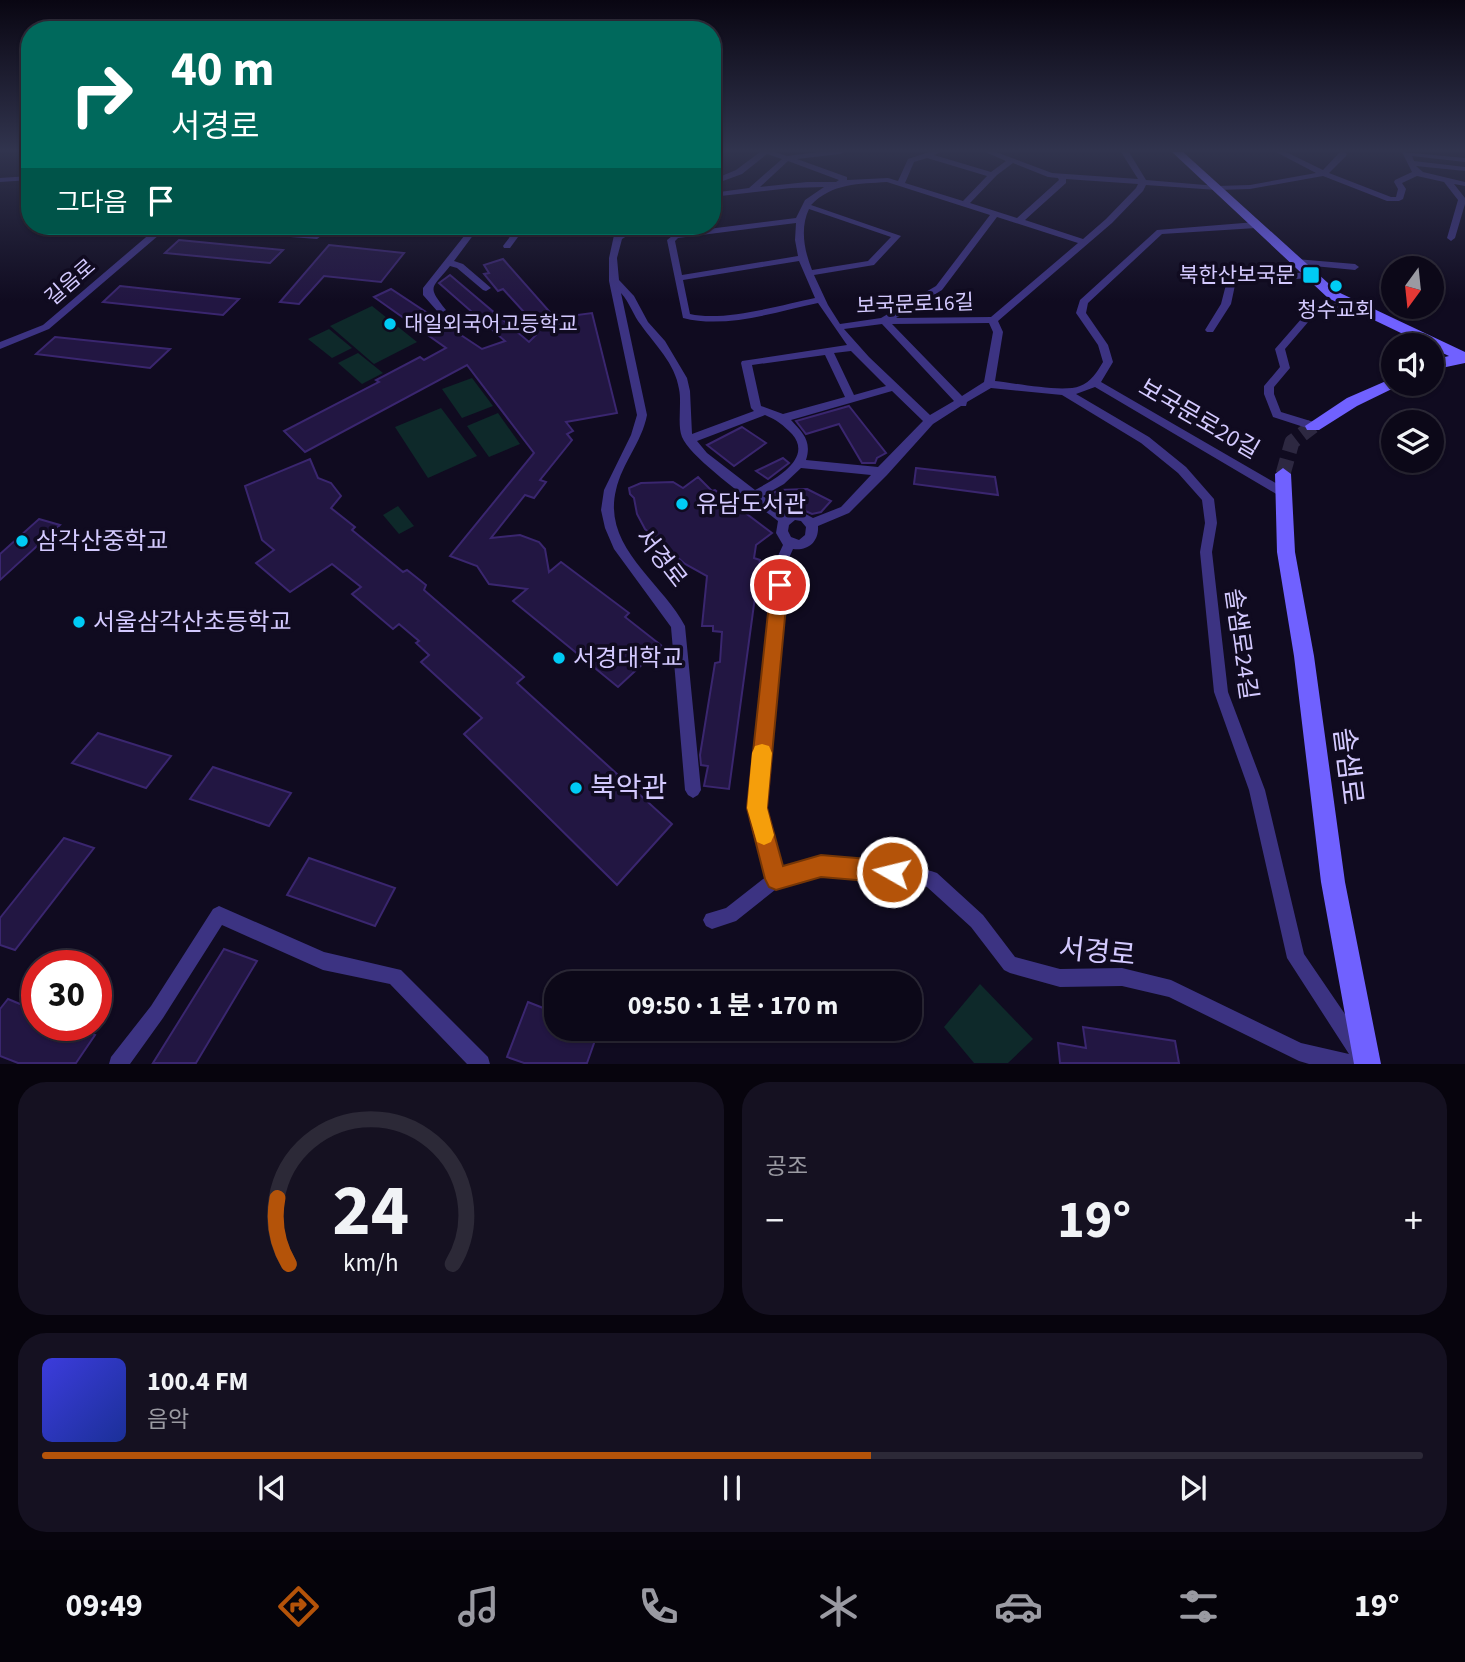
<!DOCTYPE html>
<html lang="ko">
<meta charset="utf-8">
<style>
:root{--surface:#0c0818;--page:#151121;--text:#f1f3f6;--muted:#9a9aa2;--line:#2c2937;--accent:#b45309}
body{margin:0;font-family:"Source Sans 3","Noto Sans KR",sans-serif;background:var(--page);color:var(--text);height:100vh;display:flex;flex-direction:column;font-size:26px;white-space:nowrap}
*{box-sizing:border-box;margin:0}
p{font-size:23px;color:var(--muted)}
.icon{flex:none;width:38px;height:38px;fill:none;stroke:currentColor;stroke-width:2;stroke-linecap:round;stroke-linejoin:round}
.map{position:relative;height:1064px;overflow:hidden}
.panel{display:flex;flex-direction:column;gap:18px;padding:18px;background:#07040d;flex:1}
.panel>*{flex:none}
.banner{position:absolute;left:21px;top:21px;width:700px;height:214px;border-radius:28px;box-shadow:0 2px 5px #0004,0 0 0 2px var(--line);background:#00695c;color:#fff;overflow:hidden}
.needle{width:46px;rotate:195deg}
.tools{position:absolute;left:1381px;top:256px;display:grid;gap:14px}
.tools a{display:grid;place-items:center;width:63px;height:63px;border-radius:50%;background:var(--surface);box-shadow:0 2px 5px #0004,0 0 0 2px var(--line);font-size:35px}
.speed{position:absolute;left:21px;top:950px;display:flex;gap:14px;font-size:35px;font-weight:700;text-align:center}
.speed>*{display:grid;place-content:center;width:91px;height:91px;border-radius:50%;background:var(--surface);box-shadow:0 2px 5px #0004,0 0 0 2px var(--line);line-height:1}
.speed .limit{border:10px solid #d22;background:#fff;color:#111}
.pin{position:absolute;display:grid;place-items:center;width:60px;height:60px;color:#fff;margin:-30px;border:4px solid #fff;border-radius:50%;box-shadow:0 2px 7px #0007}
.me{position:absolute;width:77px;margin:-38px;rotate:278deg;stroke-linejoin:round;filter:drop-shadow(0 0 5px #0008)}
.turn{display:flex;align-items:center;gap:24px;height:147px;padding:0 35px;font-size:32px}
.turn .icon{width:91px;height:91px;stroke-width:2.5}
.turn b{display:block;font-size:49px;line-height:60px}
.then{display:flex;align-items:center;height:66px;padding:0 35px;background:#0003;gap:14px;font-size:26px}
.big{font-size:52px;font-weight:700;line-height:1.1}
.panel .tile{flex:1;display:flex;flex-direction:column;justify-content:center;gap:10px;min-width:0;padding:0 24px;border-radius:28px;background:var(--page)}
.panel .dial{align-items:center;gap:0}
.dial svg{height:182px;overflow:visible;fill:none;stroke:var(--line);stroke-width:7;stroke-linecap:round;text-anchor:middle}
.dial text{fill:var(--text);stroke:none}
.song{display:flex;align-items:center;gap:21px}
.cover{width:84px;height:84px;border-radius:10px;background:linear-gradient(135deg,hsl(240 70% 55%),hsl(230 70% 35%))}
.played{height:7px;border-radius:4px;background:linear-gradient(90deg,var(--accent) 60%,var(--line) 60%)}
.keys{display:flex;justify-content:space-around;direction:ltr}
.heat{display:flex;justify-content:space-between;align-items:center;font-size:38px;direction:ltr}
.panel .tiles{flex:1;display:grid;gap:18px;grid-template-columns:1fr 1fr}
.tile:last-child{grid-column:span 2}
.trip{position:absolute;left:544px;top:971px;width:378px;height:70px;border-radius:28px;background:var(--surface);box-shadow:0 2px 5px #0004,0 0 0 2px var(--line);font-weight:700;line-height:70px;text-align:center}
.dock{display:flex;height:112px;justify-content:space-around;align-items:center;background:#05030a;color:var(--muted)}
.dock .icon{width:49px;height:49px}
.dock .active{color:var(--accent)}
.dock b{font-size:32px;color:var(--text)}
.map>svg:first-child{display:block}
.green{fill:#0e292a}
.building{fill:#221642;stroke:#3a266f;stroke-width:2}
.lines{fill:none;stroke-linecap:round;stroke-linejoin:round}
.secondary-tunnel{stroke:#2d2841;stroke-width:15;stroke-dasharray:15 8;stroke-linecap:butt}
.street{fill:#3c3382;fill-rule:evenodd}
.secondary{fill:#7061ff;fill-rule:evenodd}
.route{fill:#b45309;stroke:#753606;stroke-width:2}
.slow{fill:#f59e0b}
.poi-dot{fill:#00cbf5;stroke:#100b20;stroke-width:2.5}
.labels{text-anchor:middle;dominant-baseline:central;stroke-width:7;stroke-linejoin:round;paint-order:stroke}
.far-poi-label{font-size:21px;fill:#d4caff;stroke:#100b20;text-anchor:end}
.far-street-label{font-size:21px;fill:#d4caff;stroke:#100b20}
.street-label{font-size:24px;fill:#d4caff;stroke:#100b20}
.poi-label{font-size:24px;fill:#d4caff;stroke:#100b20;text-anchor:start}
.near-street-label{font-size:28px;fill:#d4caff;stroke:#100b20}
.near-poi-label{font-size:28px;fill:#d4caff;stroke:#100b20;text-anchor:start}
</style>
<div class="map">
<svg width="1465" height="1064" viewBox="0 0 1465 1064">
<rect width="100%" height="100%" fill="#100b20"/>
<g class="green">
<path d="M372 306 417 342 374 364 330 326Z"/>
<path d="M329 329 352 348 332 358 308 339Z"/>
<path d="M358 353 383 373 362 384 338 363Z"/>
<path d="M472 378 493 406 462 418 442 389Z"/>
<path d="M441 408 477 456 428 478 395 427Z"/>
<path d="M498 413 520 444 489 457 467 426Z"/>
<path d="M398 506 414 526 399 534 383 515Z"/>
<path d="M980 984 1033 1039 1008 1063H974L944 1027Z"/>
</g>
<g class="building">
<path d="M179 240 283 250 270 263 165 253Z"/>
<path d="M329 245 404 253 381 282 324 276 299 304 280 302Z"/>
<path d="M503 259 555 318 592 313 617 413 566 422 573 431 567 434 572 440 540 480 546 482 534 498 525 495 491 538 520 535 539 542 545 549 549 572 561 562 629 613 625 617 662 646 618 687 513 601 527 589 489 584 477 566 450 556 534 453 467 365 305 452 284 431 379 382 376 380 420 357 424 360 446 348 374 297 391 289 482 349 505 341 439 283 450 275 529 342 536 335 527 325 534 323 503 289 498 291 484 274 489 273 484 265Z"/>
<path d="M120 286 239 299 223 315 103 302Z"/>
<path d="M55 337 170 349 150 368 36 354Z"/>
<path d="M849 406 886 453 877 458 875 463H862L839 424 806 434 796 421Z"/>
<path d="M742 427 766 443 734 466 707 445Z"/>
<path d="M783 458 789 463 768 479 756 471Z"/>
<path d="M310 459 318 478 331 483 341 496 331 508 355 527 352 530 403 572 407 570 426 585 424 590 524 677 517 683 672 824 617 885 464 734 482 718 421 662 429 655 416 643 419 641 399 624 393 629 352 594 361 587 332 564 290 592 256 563 274 550 262 540 245 486Z"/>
<path d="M916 468 995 477 998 495 914 484Z"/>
<path d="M698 477 712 491 715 490 772 533 756 545 754 558 760 560 729 789 704 786 708 766 701 765 700 755 715 663 720 662 722 632 713 631V626H702L707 576 685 564 645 529 637 514 634 498 630 494 629 488 641 483 673 482 683 488Z"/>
<path d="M807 489 831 501 821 512 812 514 801 509 788 511 770 495 779 490Z"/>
<path d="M39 519 60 525 0 580V554Z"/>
<path d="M98 733 171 756 146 788 72 763Z"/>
<path d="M213 767 291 793 269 826 190 799Z"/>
<path d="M64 838 94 848 15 950 0 945V918Z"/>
<path d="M309 858 395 888 375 926 287 895Z"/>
<path d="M224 949 257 961 196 1063H153Z"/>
<path d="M8 999 37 1011V1026H73L95 1035 76 1063H18L0 1056V1009Z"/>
<path d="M528 1002 556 1013V1029H599L587 1063H524L507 1057Z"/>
<path d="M1083 1027 1175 1041 1179 1063H1060L1058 1043 1086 1048Z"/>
</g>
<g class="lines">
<path class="secondary-tunnel" d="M1283 474 1292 442 1313 426"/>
<g class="street">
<path d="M760 152H775L787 156 819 152H844L840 154 797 159 847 177V180L888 178 898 181 908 159 929 152H940L934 155 991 172 1006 161 985 152H996L1052 173 1138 179 1121 152H1129L1146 180 1217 186 1250 185 1316 173 1276 152H1286L1323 170 1340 152H1344L1347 154 1346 156 1329 173 1391 197H1396L1398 189 1394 182 1395 180 1412 172 1402 152 1465 158V162L1412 156 1414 161 1465 167V171L1416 166 1423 172 1465 182V186L1454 184 1465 198V204L1455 238 1451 241 1447 238 1458 200 1444 182 1417 176 1402 183 1406 189 1403 199 1399 201H1387L1323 176 1250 189 1217 190 1146 185 1143 191 1112 223 998 321 1003 332 995 381C1015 383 1063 393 1080 386 1091 382 1097 372 1103 362L1098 345 1076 313 1080 300 1157 230 1256 222 1260 225 1256 228 1162 234 1088 303 1086 313 1108 345 1113 362 1101 382 1286 489 1288 492 1286 495H1278L1095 387 1076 394 1149 437 1186 467 1214 499 1217 523 1212 552 1228 692 1265 790 1304 954 1364 1042 1366 1049 1364 1056 1360 1057 1362 1064H1309L1299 1061 1169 997 1122 986 1060 987 1010 973 1004 970 971 927 927 887 872 877 821 874 780 886 736 921 712 929 706 926 703 920 706 914 726 908 767 876 749 808V797L777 558 783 545 776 533 778 521C757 505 691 459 682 437 677 425 682 403 679 389 675 363 655 345 641 325 633 315 630 303 621 293L647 415C642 442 622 463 616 490 602 547 662 582 685 626L701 790 698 795 693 798 688 795 685 790 671 627 614 549 605 528 601 510 604 490 631 435 637 415 609 281V258L616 226H624L623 231 633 226H643L622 239 617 258 619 280 634 296 648 322 665 341 687 378 690 391 692 434 754 411 751 408 741 363 742 361 847 345 818 303C775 312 726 329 683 318L667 240 676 233 796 218 805 200 824 187 791 188 712 197V193L749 188 782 159 767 154 742 174 712 185V180L736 170ZM927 158 987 176 963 201 905 183 914 162ZM788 161 839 180 836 182H807L760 187ZM1013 163 1048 177 1058 178 1059 180 1017 218 970 203 997 175ZM1066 179 1138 184 1136 188 1106 219 1083 239 1025 220 1066 183ZM887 182 990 215 936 286 881 318 840 324 828 305 814 275 874 265 901 236 811 205C832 183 859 184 887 182ZM809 209 891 237 868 261 812 270C804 250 800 228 809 209ZM997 217 1078 243 991 317 896 318 942 290ZM796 223 795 240 798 256 682 275 675 241 678 238ZM799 261 815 298C781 305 724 322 690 314L683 280ZM989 323 993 332 984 382 962 396 892 324ZM882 324 954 401 930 415 869 357 844 329ZM851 351 886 386 854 395 834 353ZM825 355 845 397 783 414 761 406 752 365ZM991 388 1062 395 1141 443 1178 473 1202 500 1205 523 1200 552 1214 692 1249 790 1287 958 1349 1054 1301 1043 1171 980 1122 968 1060 969 1015 957 983 915 937 873 931 871 872 861 821 858 782 869 765 808V797L789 558 793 549C808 551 819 542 818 526L849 513 887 475 933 424 961 406H966L967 402ZM892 391 923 421 878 467 806 460C812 441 803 433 791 420ZM765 415C777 420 783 425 792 434 814 459 773 480 755 490L707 453 697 441ZM801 468 871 475 841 507 813 518 800 511 785 514 763 496 784 484ZM795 520 801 521 806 527 805 535 799 540 791 537 788 531 789 525Z"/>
<path d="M30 176V180L0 182V178Z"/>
<path d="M159 226H168L164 230 181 231 215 226 317 233 321 236 317 239 211 231 181 237 159 235 49 329 0 349V342L43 325Z"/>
<path d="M472 226H480L454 261 463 264 491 288 486 291 483 290 457 268 450 266C432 289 426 285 446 310L441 313 438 312 423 295V288Z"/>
<path d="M518 226H526L510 248H504L503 246Z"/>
<path d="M566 226H574L569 235 566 236 562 233Z"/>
<path d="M1296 259 1355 264 1359 267 1355 270 1293 264V260Z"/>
<path d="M1239 264 1269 275 1310 272 1315 275 1310 278 1268 281 1238 271 1231 304 1213 332H1207L1205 330 1221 304 1230 269Z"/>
<path d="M1347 300 1350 301V305L1315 314 1285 349 1290 368 1274 387V394L1281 412 1317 423 1318 426 1317 429 1313 430 1273 417 1264 394V386L1280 367 1275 349 1309 310Z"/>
<path d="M219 906 324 952 401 970 488 1057 490 1064H467L390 984 323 970 222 925 163 1018 130 1064H109L111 1057 151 1006 213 909Z"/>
</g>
<g class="secondary">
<path d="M1172 152H1183L1338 292 1465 352V363L1432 370V360L1449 356 1432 348V345H1426L1328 298Z"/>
<path d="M1393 378V383H1400L1398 386 1357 406 1319 430H1307L1305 426 1347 398Z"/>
<path d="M1283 468 1291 474 1295 552 1314 656 1345 882 1381 1064H1354L1321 882 1294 656 1277 552 1275 474Z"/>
</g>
</g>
<linearGradient id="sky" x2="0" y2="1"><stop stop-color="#090612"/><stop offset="0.5" stop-color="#31344e"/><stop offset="1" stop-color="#31344e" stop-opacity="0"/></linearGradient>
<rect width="1465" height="301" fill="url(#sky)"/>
<path class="route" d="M780 578 788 585 767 808 783 866 821 855 892 861 900 864 903 872 900 880 892 883 821 877 776 890 769 887 765 879 747 808 771 585Z"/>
<path class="slow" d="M762 744 769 746 772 753 767 808 774 835 771 842 764 845 757 842 747 808 752 753 755 746Z"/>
<g class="poi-dot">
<rect x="1302" y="266" width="18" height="18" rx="3.5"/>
<circle cx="1336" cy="286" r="7"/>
<circle cx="390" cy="324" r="7"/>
<circle cx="682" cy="504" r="7"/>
<circle cx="22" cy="541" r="7"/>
<circle cx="79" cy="622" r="7"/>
<circle cx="559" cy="658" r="7"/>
<circle cx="576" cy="788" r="7"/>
</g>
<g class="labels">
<g class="far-poi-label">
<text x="1295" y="275">북한산보국문</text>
<text x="1336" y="310" text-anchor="middle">청수교회</text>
<text x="404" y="324" text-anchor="start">대일외국어고등학교</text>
</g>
<g class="far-street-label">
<text transform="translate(70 282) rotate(-41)">길음로</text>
<text transform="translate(915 304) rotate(-2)">보국문로16길</text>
</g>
<g class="street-label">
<text transform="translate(1199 419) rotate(30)">보국문로20길</text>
<text transform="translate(661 558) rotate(52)">서경로</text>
<text transform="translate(1241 644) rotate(82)">솔샘로24길</text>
</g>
<g class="poi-label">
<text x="696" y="504">유담도서관</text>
<text x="36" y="541">삼각산중학교</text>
<text x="93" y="622">서울삼각산초등학교</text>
<text x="573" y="658">서경대학교</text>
</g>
<g class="near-street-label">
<text transform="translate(1348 766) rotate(83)">솔샘로</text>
<text transform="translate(1097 952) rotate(6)">서경로</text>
</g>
<g class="near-poi-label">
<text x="590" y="788">북악관</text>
</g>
</g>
</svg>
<div class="tools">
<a><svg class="needle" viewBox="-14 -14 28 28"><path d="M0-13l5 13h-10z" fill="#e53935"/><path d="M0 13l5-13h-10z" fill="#9a9aa2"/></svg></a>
<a><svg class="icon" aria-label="sound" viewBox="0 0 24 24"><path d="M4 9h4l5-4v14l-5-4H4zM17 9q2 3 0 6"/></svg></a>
<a><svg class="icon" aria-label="layers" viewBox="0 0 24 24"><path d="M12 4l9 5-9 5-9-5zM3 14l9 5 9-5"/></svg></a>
</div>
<div class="speed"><div class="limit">30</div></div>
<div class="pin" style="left:780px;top:585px;background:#d93025"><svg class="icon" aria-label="arrive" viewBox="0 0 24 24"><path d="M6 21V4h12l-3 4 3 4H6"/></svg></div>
<svg class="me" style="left:892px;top:872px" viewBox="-20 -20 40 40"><circle r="17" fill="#b45309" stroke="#fff" stroke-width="3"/><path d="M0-11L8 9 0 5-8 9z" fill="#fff"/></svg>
<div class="trip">09:50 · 1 분 · 170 m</div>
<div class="banner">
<div class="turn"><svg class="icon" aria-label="right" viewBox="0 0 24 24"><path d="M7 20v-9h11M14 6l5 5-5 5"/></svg><div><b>40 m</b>서경로</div></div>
<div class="then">그다음<svg class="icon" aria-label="arrive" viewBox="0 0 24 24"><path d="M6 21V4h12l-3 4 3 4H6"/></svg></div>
</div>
</div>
<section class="panel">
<div class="tiles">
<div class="tile dial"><svg viewBox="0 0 100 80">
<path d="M14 69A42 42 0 1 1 86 69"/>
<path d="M14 69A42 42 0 0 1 9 40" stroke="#b45309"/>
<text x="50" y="56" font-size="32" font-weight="700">24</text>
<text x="50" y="72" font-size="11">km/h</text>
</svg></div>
<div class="tile"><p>공조</p>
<div class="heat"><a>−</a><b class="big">19°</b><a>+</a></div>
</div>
<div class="tile">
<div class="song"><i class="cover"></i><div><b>100.4 FM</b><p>음악</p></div></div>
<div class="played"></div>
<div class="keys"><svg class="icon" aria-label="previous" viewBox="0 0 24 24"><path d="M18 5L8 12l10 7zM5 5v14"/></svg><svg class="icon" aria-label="pause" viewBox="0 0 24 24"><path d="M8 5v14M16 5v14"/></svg><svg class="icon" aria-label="next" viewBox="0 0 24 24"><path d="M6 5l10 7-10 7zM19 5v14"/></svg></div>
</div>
</div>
</section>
<nav class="dock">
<b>09:49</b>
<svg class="icon active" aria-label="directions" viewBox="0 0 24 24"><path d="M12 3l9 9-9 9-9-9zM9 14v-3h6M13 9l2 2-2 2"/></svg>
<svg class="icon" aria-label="music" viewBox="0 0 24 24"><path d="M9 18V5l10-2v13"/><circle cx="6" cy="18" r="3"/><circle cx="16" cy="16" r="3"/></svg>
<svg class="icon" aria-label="phone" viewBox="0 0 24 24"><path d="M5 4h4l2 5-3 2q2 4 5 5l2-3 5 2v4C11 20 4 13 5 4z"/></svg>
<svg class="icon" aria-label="climate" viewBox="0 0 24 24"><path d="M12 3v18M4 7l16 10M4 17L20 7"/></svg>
<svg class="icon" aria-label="car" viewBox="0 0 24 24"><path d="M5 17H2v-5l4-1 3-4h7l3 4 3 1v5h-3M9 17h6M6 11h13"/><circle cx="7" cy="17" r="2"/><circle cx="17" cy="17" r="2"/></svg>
<svg class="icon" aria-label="filters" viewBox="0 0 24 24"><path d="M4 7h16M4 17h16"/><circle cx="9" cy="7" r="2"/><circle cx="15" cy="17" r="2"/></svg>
<b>19°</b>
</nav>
